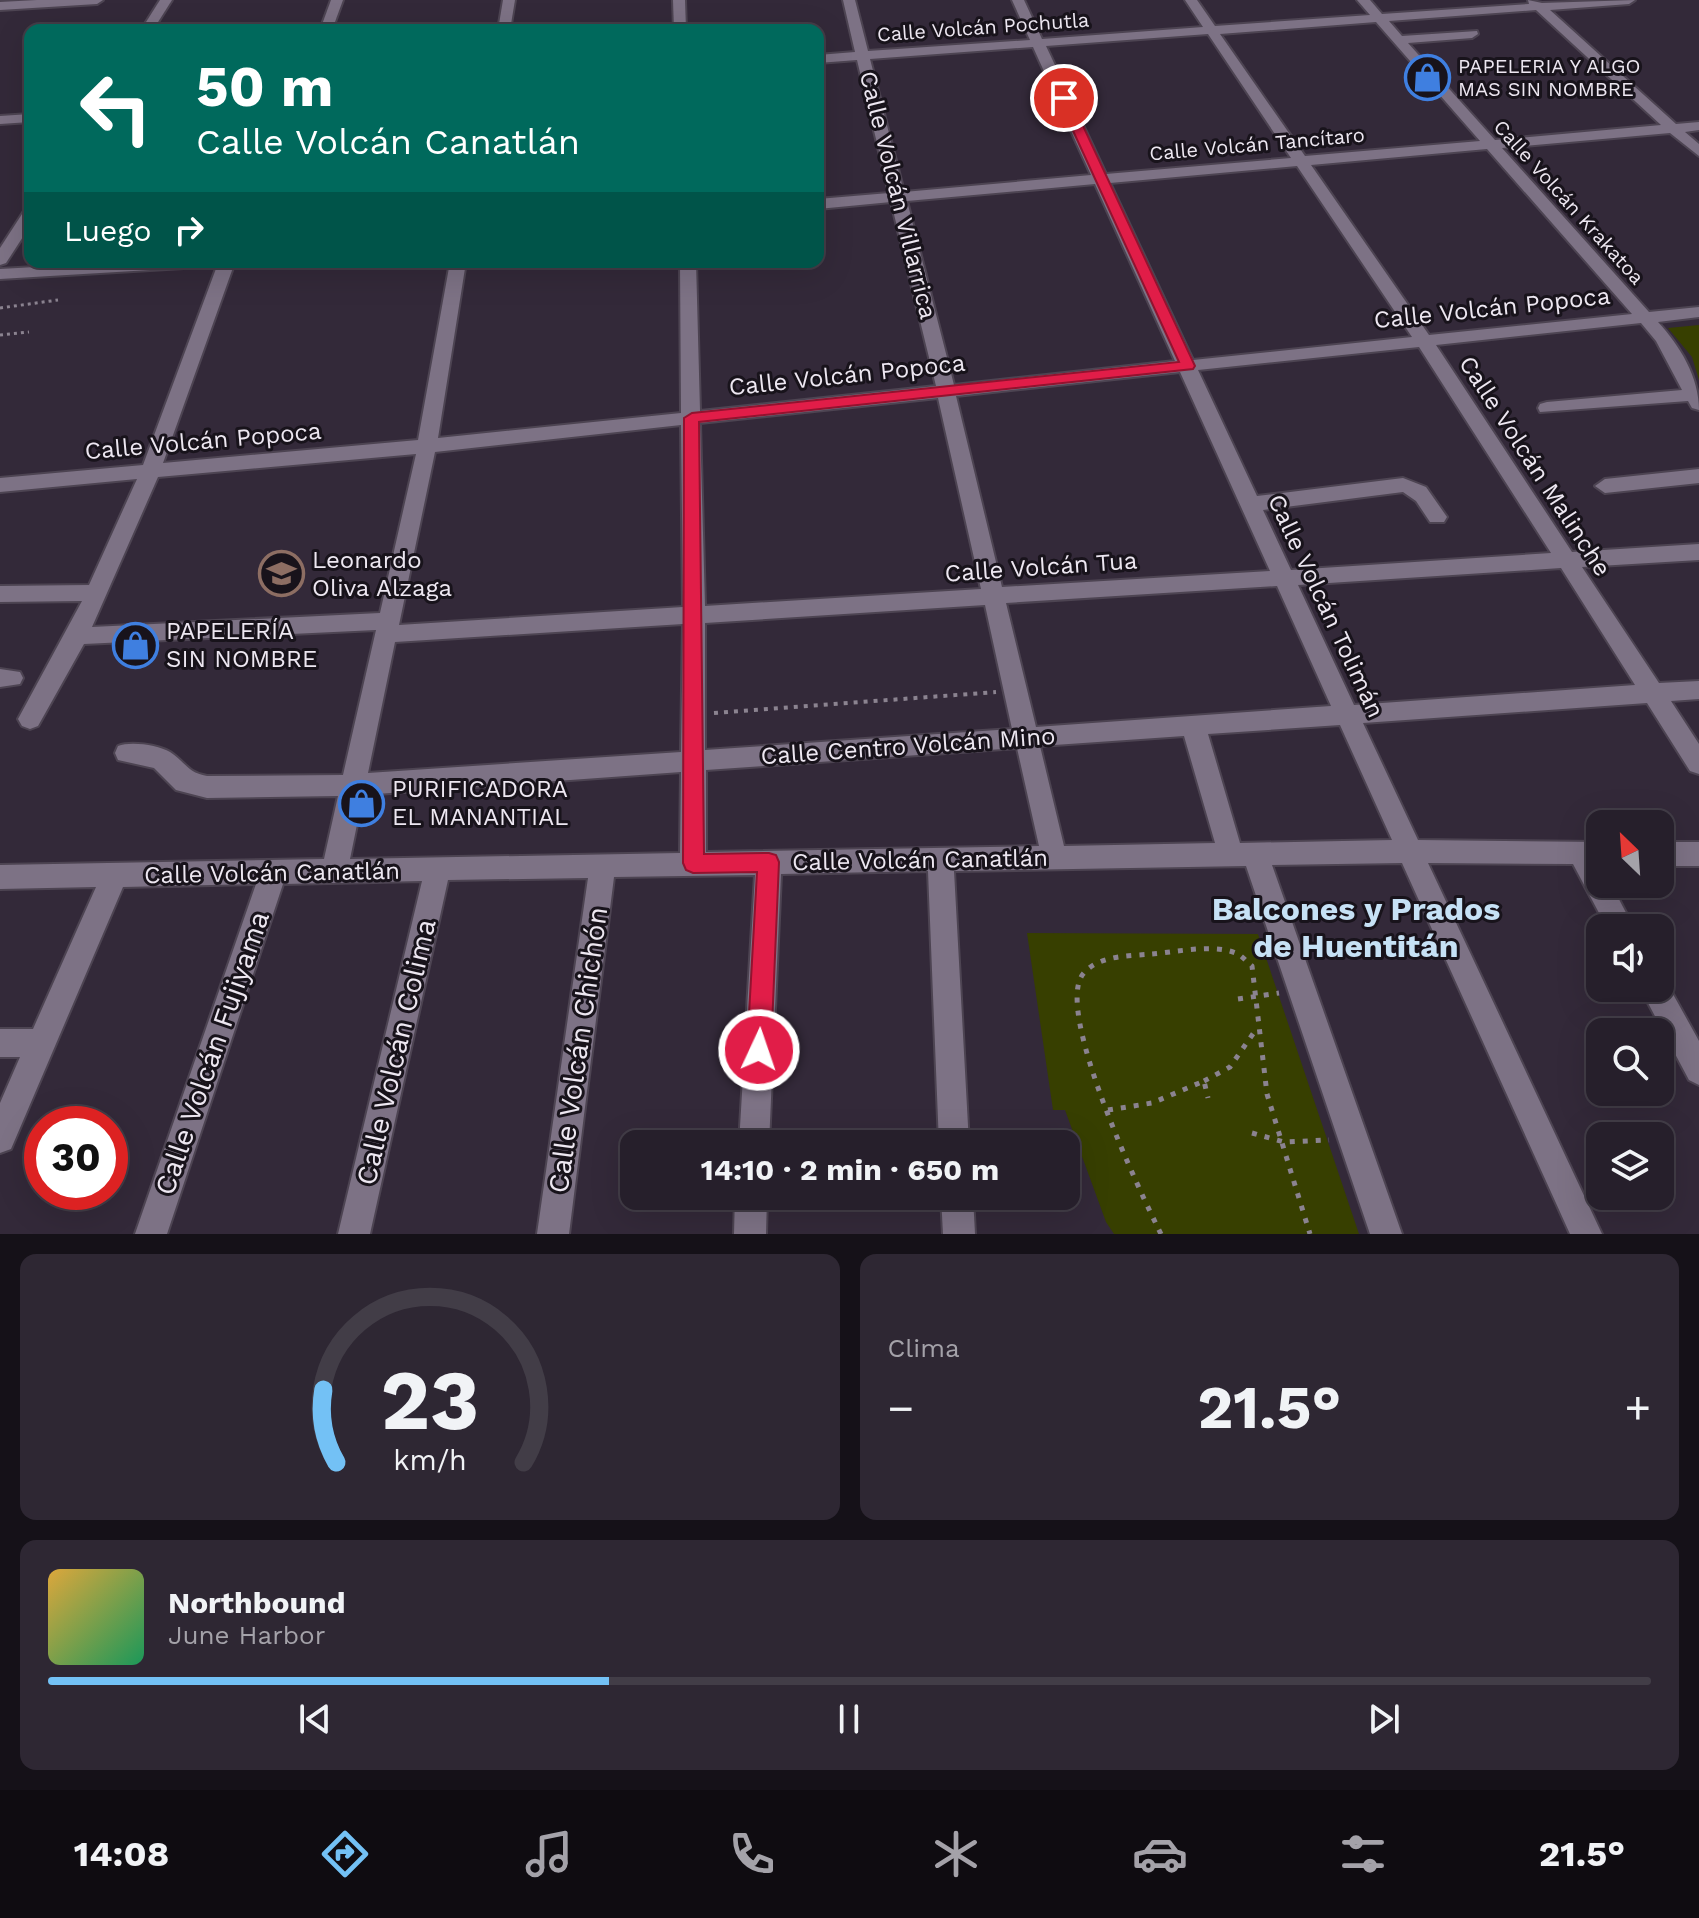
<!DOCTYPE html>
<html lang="es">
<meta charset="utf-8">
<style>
:root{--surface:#261f2b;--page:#2e2733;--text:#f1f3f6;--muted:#a4a2a9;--line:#423d47;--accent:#73c1f5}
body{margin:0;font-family:"Work Sans",sans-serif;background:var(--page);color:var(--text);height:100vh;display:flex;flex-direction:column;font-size:30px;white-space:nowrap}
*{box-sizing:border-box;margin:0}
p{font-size:26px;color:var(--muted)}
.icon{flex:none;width:44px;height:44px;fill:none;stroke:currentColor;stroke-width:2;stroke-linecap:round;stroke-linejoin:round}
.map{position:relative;height:1234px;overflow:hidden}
.drawer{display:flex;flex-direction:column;gap:20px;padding:20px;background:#151118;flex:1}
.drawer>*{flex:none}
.banner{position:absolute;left:24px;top:24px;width:800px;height:244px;border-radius:16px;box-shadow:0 8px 32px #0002,0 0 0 2px var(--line);background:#00695c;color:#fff;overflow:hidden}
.needle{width:52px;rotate:335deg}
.fabs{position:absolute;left:1586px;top:810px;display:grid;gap:16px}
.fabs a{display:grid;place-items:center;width:88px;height:88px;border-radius:16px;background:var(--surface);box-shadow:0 8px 32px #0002,0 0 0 2px var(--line);font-size:40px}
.speed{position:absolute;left:24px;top:1106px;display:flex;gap:16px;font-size:40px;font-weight:700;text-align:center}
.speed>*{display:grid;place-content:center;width:104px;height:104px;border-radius:50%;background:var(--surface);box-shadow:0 8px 32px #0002,0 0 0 2px var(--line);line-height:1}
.speed .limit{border:12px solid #d22;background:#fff;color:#111}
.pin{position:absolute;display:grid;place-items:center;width:68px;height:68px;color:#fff;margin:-34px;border:4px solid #fff;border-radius:50%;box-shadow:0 2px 8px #0007}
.me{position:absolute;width:88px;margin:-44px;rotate:3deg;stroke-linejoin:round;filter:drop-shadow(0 0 6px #0008)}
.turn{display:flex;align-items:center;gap:28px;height:168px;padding:0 40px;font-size:36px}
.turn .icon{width:104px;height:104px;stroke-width:2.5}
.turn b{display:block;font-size:56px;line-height:68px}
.then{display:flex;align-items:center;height:76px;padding:0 40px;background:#0003;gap:16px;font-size:30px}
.big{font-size:60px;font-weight:700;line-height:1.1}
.drawer .card{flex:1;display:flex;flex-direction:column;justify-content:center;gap:12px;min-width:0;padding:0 28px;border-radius:16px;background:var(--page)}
.drawer .dial{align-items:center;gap:0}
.dial svg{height:208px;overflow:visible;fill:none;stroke:var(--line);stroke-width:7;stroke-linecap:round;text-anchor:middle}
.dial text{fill:var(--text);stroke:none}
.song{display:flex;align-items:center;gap:24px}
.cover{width:96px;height:96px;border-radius:12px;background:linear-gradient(135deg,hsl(40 70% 55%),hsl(150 70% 35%))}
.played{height:8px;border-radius:4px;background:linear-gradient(90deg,var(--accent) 35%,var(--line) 35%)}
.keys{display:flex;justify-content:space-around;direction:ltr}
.heat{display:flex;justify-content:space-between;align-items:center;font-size:44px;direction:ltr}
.drawer .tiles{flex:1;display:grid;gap:20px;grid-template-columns:1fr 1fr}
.card:last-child{grid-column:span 2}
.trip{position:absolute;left:620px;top:1130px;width:460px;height:80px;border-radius:16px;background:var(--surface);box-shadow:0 8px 32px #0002,0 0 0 2px var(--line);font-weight:700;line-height:80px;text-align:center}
.dock{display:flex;height:128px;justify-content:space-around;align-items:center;background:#0f0c11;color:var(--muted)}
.dock .icon{width:56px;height:56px}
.dock .on{color:var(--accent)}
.dock b{font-size:36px;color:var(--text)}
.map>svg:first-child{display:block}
.green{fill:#373f00}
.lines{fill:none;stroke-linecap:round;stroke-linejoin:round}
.street-casing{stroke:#4d4452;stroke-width:4}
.path-far2{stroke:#8b8390;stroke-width:3;stroke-dasharray:3 4;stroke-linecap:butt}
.path-far1{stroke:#8b8390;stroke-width:4;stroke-dasharray:4 6;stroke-linecap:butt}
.path{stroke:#8b8390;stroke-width:5;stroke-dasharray:5 8;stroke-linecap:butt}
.street{fill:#7d7285;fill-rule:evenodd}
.route{fill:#e11d48;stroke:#92132f;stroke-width:2}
.labels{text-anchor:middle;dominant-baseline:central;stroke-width:6;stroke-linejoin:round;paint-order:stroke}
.far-street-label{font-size:20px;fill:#ede7f1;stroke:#18131b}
.far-poi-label{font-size:20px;fill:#ede7f1;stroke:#18131b;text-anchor:start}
.street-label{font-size:24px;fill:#ede7f1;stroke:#18131b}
.poi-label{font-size:24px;fill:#ede7f1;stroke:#18131b;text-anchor:start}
.near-street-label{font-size:28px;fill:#ede7f1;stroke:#18131b}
.near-neighbourhood-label{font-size:32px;font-weight:bold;fill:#c6e1f5;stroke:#18131b}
</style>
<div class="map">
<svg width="1699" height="1234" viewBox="0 0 1699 1234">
<rect width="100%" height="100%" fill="#332939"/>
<g class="green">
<path d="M1699 325V380L1692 357 1668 328Z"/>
<path d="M1027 933 1258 934 1359 1234H1114L1106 1222 1065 1110H1053Z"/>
</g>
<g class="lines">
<defs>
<g id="street">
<path d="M37 0H103L97 4 0 10V2Z"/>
<path d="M160 0H172L153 30H141Z"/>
<path d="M331 0H343L332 30H320Z"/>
<path d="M503 0H515L510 30H498Z"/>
<path d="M673 0H685L686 30H674Z"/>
<path d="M843 0H855L868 51 1030 40 1012 0H1024L1042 39 1203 27 1185 0H1197L1215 26 1370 15 1357 0H1370L1382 14 1529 4 1528 0 1542 3 1635 0 1629 4 1550 10 1676 124 1699 122V130L1685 132 1699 144V156L1670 133 1502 148 1649 312 1699 307V317L1658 322C1680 346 1699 377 1699 410L1692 408 1688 401 1540 412 1538 408 1540 404 1547 402 1682 390 1656 341 1641 323 1436 345 1572 552 1699 544V560L1582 567 1659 683 1699 681V699L1671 701 1699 744V774L1690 771 1647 703 1363 723 1418 840 1600 842V884H1611L1634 928H1607L1573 864 1428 863 1602 1234H1570L1402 863 1272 865 1402 1234H1370L1246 866 954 871 969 1144H939L928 871 781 874 769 1144H739L755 875 614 877 569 1234H537L588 878 448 880 370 1234H338L422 881 283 884 167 1234H135L256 884 123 887 11 1149 0 1153V1103L20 1057H0V1029H33L96 887 0 889V865L324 859 338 796 207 798 176 790 154 768 118 760 115 753 118 746C131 741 158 745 170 752 185 762 188 773 207 776L343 775 376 630 84 644 38 726 30 729 22 726 18 719 82 601 0 602V586L89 585 137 479 0 492V478L143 465 217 266 0 279V269L124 262H235L163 463 418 440 450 262H466L438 438 681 413 680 262H696L700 411 936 386 891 202 818 209V199L889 193 857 60 818 63V55L855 52ZM1536 10 1661 125 1495 140 1408 43 1472 38 1478 34 1477 31 1402 36 1389 21ZM1376 22 1480 141 1305 156 1220 34ZM1208 34 1291 158 1106 174 1046 46ZM1033 47 1091 175 904 192 870 59ZM1487 149 1632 314 1429 335 1311 165ZM1297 166 1412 337 1193 360 1110 183ZM1095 184 1175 361 954 385 907 201ZM1419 347 1551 553 1291 570 1263 510 1403 492 1416 501 1430 522H1444L1447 517 1426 487 1403 478 1257 496 1198 370ZM1180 372 1270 571 1002 587 956 396ZM938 398 981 589 705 606 700 423ZM681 425 683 607 399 625 435 452ZM416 454 380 613 92 627 158 477ZM1561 568 1635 685 1354 705 1298 585ZM1277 586 1331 706 1036 727 1006 603ZM985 605 1012 729 705 750V623ZM683 624 681 752 368 773 395 642ZM1340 725 1392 840 1240 843 1208 734ZM1184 736 1215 843 1064 846 1040 746ZM1017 748 1039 846 706 852V770ZM681 772 680 853 350 859 363 795Z"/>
<path d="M30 114V122L0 124V116Z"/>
<path d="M30 209V226L6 263 0 265V248L24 211Z"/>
<path d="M1699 469V483L1605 493 1595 486 1605 479Z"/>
<path d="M0 669 20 672 23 678 20 684 0 687Z"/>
<rect x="1660" y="842" width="39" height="24"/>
<path d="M1660 977 1664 978 1699 1041V1085L1689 1080 1640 988H1660Z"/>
<path d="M735 1196H767L766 1234H734Z"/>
<path d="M941 1196H973L975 1234H943Z"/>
</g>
</defs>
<use href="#street" class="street-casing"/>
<g class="path-far2">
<path d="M0 308 58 300"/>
<path d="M0 335 29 332"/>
</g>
<path class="path-far1" d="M714 713 996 692"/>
<g class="path">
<path d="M1238 999 1279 993"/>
<path d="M1204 1081 1230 1067 1257 1028"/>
<path d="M1108 1110 1152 1103 1204 1081 1208 1098"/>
<path d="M1252 1133 1284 1142 1329 1140"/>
<path d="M1161 1234C1140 1192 1054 1011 1083 974 1098 955 1130 956 1152 954 1177 952 1215 943 1238 954 1243 957 1247 962 1252 966L1267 1094 1310 1234"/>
</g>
<use href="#street" class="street"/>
</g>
<path class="route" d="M1064 94 1070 98 1195 366 1193 369 699 422 704 854 769 853 776 855 779 862 771 1050 767 1058 759 1062 751 1058 747 1050 757 872 693 873 686 870 683 863 684 418 692 413 1179 362 1058 98Z"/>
<defs>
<symbol id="shop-ring" viewBox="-11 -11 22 22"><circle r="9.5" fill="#18131b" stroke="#3f7fe0" stroke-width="1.5"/><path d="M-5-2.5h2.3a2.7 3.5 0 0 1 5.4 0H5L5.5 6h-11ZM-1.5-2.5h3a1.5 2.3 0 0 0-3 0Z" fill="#3f7fe0"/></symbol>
<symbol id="school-ring" viewBox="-11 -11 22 22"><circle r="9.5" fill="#18131b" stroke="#8d6e63" stroke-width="1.5"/><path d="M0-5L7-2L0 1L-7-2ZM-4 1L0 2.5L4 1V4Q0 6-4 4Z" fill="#8d6e63"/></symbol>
</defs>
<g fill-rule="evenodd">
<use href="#shop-ring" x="1402" y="52" width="51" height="51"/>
<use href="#school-ring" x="256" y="548" width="51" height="51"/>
<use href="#shop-ring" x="110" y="620" width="51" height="51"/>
<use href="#shop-ring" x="336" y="778" width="51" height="51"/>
</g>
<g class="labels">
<g class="far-street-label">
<text transform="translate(983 27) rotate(-4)">Calle Volcán Pochutla</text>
<text transform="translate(1257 144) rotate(-5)">Calle Volcán Tancítaro</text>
<text transform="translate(1569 202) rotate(48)">Calle Volcán Krakatoa</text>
</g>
<g class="far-poi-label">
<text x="1458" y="66">PAPELERIA Y ALGO<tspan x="1458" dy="23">MAS SIN NOMBRE</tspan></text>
</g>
<g class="street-label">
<text transform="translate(898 195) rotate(76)">Calle Volcán Villarrica</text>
<text transform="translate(1492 308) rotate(-6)">Calle Volcán Popoca</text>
<text transform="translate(847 375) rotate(-6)">Calle Volcán Popoca</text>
<text transform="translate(203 441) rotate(-5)">Calle Volcán Popoca</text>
<text transform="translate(1535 466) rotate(57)">Calle Volcán Malinche</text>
<text transform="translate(1041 567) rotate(-4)">Calle Volcán Tua</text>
<text transform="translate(1326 606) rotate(65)">Calle Volcán Tolimán</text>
<text transform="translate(908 746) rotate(-4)">Calle Centro Volcán Mino</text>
<text transform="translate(920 860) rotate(-1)">Calle Volcán Canatlán</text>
<text transform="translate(272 873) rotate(-1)">Calle Volcán Canatlán</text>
</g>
<g class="poi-label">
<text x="312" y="560">Leonardo<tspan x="312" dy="28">Oliva Alzaga</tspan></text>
<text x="166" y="631">PAPELERÍA<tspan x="166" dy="28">SIN NOMBRE</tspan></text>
<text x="392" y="789">PURIFICADORA<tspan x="392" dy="28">EL MANANTIAL</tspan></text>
</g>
<g class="near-street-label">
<text transform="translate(578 1050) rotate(-82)">Calle Volcán Chichón</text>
<text transform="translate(396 1052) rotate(-77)">Calle Volcán Colima</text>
<text transform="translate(212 1053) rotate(-71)">Calle Volcán Fujiyama</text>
</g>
<g class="near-neighbourhood-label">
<text x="1356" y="909">Balcones y Prados<tspan x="1356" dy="37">de Huentitán</tspan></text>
</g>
</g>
</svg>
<div class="fabs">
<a><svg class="needle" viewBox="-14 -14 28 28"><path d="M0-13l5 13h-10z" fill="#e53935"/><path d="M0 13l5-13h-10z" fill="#a4a2a9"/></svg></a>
<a><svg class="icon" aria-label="sound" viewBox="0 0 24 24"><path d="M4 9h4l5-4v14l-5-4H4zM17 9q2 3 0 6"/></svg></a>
<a><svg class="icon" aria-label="search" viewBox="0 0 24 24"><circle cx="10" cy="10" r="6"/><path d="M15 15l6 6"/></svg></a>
<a><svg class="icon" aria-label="layers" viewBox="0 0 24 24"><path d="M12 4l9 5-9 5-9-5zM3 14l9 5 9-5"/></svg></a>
</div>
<div class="speed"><div class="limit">30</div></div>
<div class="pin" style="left:1064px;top:98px;background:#d93025"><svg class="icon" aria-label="arrive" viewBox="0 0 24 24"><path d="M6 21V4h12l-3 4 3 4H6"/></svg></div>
<svg class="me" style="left:759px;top:1050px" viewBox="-20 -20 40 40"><circle r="17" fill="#e11d48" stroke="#fff" stroke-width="3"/><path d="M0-11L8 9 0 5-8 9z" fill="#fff"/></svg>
<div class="trip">14:10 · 2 min · 650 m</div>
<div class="banner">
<div class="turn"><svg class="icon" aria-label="left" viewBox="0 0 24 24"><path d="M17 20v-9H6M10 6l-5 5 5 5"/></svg><div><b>50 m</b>Calle Volcán Canatlán</div></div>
<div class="then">Luego<svg class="icon" aria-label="right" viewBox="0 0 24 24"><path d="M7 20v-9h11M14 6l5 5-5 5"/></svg></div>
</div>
</div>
<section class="drawer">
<div class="tiles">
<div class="card dial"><svg viewBox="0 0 100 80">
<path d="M14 69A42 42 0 1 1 86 69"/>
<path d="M14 69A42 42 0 0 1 9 41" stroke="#73c1f5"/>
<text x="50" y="56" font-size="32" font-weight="700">23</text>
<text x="50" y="72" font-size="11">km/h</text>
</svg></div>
<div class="card"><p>Clima</p>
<div class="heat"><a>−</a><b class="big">21.5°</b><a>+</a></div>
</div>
<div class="card">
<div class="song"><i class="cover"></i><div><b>Northbound</b><p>June Harbor</p></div></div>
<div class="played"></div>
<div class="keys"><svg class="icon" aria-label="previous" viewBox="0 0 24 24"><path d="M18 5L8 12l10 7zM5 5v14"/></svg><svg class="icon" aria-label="pause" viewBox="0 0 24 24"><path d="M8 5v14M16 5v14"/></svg><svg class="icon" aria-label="next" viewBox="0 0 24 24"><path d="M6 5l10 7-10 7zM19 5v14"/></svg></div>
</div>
</div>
</section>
<nav class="dock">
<b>14:08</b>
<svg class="icon on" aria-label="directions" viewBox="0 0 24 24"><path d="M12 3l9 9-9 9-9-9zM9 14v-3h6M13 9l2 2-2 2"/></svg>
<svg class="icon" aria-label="music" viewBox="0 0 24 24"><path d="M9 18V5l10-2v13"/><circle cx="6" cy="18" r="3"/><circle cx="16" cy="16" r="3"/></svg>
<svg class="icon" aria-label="phone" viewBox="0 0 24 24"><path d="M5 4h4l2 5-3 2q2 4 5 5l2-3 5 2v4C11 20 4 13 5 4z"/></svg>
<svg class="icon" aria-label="climate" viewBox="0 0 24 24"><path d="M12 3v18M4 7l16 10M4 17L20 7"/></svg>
<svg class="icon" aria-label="car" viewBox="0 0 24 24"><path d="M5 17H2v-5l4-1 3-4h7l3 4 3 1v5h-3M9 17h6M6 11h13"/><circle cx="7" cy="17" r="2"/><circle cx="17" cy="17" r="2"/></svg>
<svg class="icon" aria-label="filters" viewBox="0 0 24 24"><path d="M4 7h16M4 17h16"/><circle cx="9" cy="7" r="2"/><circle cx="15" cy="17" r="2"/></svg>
<b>21.5°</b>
</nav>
